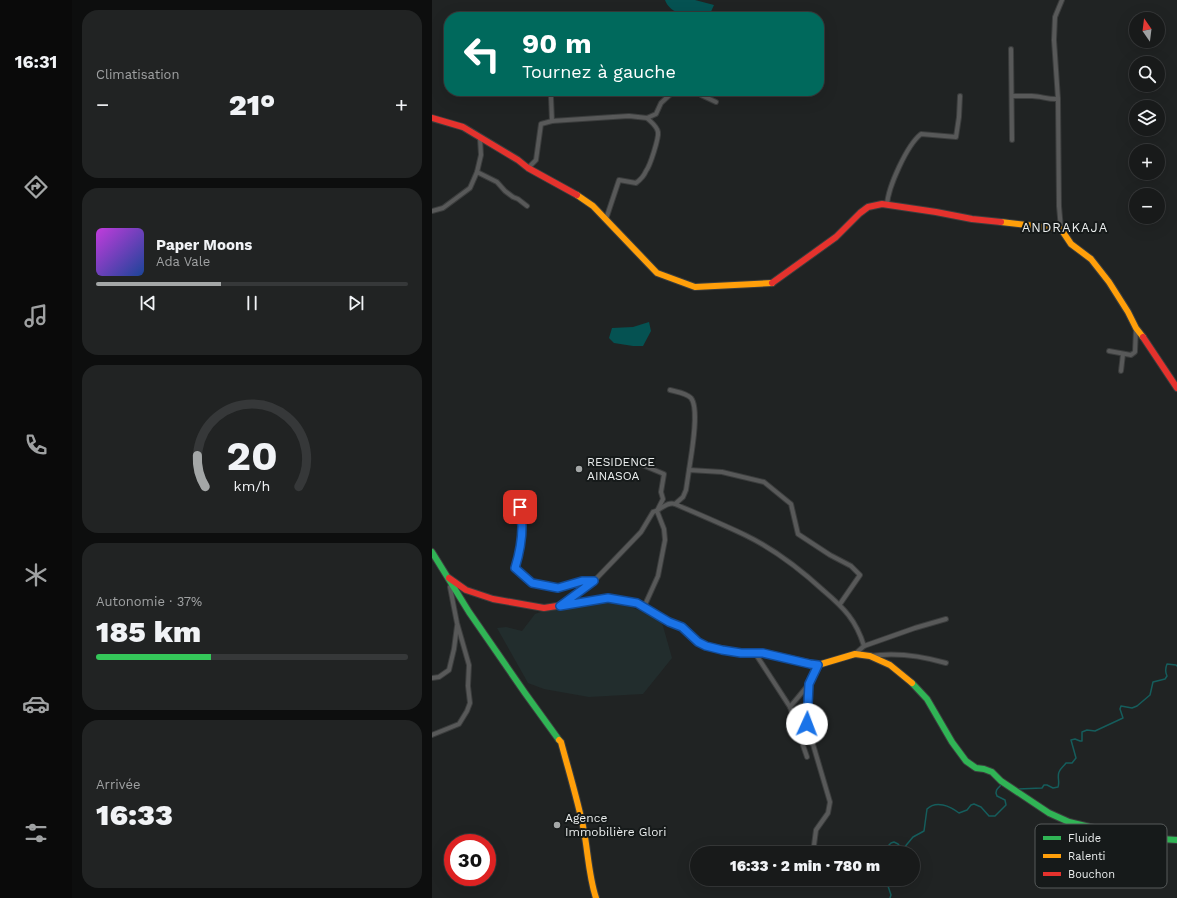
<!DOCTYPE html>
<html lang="fr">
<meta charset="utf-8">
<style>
:root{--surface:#181a1a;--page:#212323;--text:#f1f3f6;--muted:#9fa1a2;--line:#363839;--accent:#a4a7a7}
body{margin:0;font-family:"Work Sans",sans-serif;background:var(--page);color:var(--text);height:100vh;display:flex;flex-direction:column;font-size:15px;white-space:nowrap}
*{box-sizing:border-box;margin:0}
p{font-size:13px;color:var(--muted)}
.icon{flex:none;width:22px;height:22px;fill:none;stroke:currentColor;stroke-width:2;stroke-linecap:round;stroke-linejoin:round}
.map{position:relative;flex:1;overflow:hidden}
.side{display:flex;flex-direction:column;gap:10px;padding:10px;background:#0d0e0e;width:360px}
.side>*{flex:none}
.banner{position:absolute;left:12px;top:12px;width:380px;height:84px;border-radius:16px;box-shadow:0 4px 16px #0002,0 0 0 1px var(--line);background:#00695c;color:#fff;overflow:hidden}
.needle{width:26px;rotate:346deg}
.buttons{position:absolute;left:697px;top:12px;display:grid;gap:8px}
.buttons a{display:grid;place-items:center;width:36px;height:36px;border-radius:50%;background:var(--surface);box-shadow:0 4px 16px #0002,0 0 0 1px var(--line);font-size:20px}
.speed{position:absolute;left:12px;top:834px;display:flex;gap:8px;font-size:20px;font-weight:700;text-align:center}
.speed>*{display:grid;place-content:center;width:52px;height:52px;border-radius:50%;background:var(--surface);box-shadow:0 4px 16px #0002,0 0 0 1px var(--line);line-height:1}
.speed .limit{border:6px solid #d22;background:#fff;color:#111}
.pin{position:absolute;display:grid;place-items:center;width:34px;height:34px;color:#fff;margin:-17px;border-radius:8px;box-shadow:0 2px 6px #0006}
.me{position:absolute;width:44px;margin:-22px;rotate:2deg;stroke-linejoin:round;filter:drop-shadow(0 0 3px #0008)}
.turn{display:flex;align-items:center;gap:14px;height:84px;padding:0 12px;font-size:18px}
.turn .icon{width:52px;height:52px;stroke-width:2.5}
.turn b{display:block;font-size:28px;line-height:34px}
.big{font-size:30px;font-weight:800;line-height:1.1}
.side .widget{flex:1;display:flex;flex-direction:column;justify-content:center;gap:6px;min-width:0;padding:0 14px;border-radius:16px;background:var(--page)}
.side .dial{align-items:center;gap:0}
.dial svg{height:104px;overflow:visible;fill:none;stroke:var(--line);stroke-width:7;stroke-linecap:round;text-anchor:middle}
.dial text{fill:var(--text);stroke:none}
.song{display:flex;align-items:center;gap:12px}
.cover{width:48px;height:48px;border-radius:6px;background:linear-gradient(135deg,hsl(290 70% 55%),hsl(220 70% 35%))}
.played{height:4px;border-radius:2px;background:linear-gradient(90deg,var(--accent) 40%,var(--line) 40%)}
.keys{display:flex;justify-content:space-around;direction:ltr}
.heat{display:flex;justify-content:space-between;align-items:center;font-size:22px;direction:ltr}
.charge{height:6px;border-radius:3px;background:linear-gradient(90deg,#34c759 37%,var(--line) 0)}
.trip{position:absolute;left:258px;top:846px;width:230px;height:40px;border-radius:20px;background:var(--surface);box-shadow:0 4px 16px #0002,0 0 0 1px var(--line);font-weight:800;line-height:40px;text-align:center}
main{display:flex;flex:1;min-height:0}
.dock{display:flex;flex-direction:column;width:72px;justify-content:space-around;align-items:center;background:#0a0a0a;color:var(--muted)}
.dock .icon{width:28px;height:28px}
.dock .active{color:var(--accent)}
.dock b{font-size:18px;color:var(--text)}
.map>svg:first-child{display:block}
.built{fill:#222d2d}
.forest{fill:#055252}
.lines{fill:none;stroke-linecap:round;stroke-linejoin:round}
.stream{stroke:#155d5c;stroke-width:1.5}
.street-casing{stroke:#3b3d3d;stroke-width:6}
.fast-casing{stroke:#3b3d3d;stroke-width:8}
.slow-casing{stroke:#3b3d3d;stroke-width:8}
.jam-casing{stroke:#3b3d3d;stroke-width:8}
.street{stroke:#585959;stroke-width:4}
.fast{stroke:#30b455;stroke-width:6}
.slow{stroke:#ff9f0a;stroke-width:6}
.jam{stroke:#e5322d;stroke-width:6}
.route-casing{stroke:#114b97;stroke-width:10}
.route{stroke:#1a73e8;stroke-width:7}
.poi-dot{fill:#a4a7a7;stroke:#161a1a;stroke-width:1.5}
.labels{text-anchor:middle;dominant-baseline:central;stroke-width:4;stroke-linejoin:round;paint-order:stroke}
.poi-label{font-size:12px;fill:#ebeeee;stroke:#161a1a;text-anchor:start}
.neighbourhood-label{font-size:13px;letter-spacing:1px;fill:#ebeeee;stroke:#161a1a}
.key{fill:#161a1a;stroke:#565a5a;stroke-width:1}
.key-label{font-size:11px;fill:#ebeeee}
</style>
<main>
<nav class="dock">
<b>16:31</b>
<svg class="icon active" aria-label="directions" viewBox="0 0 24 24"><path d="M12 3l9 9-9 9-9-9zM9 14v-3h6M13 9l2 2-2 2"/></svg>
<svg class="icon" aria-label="music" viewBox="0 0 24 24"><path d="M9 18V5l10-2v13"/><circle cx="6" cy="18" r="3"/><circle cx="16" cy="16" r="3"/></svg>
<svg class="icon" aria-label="phone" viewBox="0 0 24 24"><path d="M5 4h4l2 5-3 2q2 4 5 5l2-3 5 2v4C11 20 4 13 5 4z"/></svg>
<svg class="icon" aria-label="climate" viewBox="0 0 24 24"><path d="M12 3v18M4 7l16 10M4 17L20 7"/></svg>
<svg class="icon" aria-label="car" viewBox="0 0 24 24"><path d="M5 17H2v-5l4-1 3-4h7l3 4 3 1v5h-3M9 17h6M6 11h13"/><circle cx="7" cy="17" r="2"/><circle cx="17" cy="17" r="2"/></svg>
<svg class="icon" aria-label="filters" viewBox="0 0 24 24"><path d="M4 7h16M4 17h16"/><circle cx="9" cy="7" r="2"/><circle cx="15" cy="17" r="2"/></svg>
</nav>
<section class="side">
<div class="widget"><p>Climatisation</p>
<div class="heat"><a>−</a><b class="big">21°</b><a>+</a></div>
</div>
<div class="widget">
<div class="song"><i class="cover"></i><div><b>Paper Moons</b><p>Ada Vale</p></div></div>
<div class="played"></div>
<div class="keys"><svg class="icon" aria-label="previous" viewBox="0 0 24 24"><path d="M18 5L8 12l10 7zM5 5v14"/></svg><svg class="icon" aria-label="pause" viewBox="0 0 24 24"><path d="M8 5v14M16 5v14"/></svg><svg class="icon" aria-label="next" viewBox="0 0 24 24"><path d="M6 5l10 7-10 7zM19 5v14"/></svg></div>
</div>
<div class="widget dial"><svg viewBox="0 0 100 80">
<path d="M14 69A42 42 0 1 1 86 69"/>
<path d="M14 69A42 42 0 0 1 8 45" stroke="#a4a7a7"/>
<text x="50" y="56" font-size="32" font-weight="700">20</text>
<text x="50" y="72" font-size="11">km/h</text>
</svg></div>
<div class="widget"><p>Autonomie · 37%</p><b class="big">185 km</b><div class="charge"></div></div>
<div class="widget"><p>Arrivée</p><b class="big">16:33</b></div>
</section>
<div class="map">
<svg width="745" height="898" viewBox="0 0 745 898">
<rect width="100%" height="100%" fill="#202323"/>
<path class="built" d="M180 602 191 604 229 619 240 658 211 694 157 697 112 689 96 683 65 628 74 627 90 631 103 614 117 609 162 603Z"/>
<g class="forest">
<path d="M233 0H263L282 5 277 16C263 16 239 17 233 0Z"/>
<path d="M217 322 219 331 211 346H201L182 343 177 338 180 328 201 327Z"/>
</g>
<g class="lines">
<g class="stream">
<path d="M586 789 610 788 612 785H615L621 788 626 787C628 782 625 777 627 772 628 769 632 766 634 763H640L644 758 639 740 643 739 648 741H650V732L655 730 663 731 691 718 688 709 689 706 700 708 705 706 718 695 721 682 733 679 735 676C733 672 733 669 735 664L744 665 745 666"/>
<path d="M458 853 455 847 459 843 462 842 466 844 470 849H471L481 837 492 831 495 809C504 800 518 806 527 813L535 810 539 805 542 804 549 807 557 816H563L574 805 573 800 565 796C562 791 566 788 570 784"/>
<path d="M458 898 459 895 456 886 458 879"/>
</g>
<defs>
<g id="street">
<path d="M579 49 580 140"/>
<path d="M265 91 269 95 284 102"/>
<path d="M580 96C587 96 594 96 600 96 609 96 617 100 626 99"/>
<path d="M119 97 120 121"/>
<path d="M96 168 104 160 109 124 120 121 181 117 197 116 215 118 224 114 229 103 242 91"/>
<path d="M45 172 65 182 73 191 81 197 86 199 95 206"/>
<path d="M455 205C456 187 475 145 489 134L524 137 527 117 528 96"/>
<path d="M0 211 11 208 38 188 45 172 49 155 48 138"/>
<path d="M174 219 187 180 204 183C208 180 212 176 214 171 218 166 227 138 226 132 225 126 219 122 215 118"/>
<path d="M629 229 627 206 626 99 622 40 623 17 630 0"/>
<path d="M677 351 699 355 703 352 704 328"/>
<path d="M689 371 691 354"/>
<path d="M238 390C245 392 254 393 259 398 268 409 259 456 257 470"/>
<path d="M196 459 232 474 229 492 231 499 225 511 232 529 233 540 226 576 212 607"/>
<path d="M88 496V517L90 526 87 555 83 568 100 583 126 588 150 581H162"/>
<path d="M130 604 162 581 209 532 221 512C229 510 235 501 243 504"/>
<path d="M408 604 428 575 419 566 398 555 366 534 359 504 332 482 290 472 257 470 254 490 251 497 243 504C266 514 290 524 313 535 342 549 368 569 392 591 412 608 424 620 432 646"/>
<path d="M323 653 358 707 375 757"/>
<path d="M423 654 432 646 483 628 514 619"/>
<path d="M438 656C464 652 490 656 514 663"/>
<path d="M0 678 7 677 17 670 22 649 25 626"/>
<path d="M358 707 377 684"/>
<path d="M0 735 27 724 35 711 38 703 36 686 37 665 25 623 18 587"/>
<path d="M381 853 384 830 396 813 398 802 375 724 377 684 386 665"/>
</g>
<g id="fast">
<path d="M0 552 37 612 93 693 127 740"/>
<path d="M480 683 495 699 520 742 534 761 544 768 552 769 560 772 569 781 617 813 637 822 699 837 745 840"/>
</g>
<g id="slow">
<path d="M145 195 161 206 225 273 263 287 340 283"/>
<path d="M569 222 629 229 639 244 659 259 677 282 696 312 704 328 711 337"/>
<path d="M170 599 176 598 205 603 237 622 249 627 266 642 274 646 309 653H331L386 665 423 654 438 656 458 665 480 683"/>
<path d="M127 740 129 742C137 772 146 801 152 831 156 853 157 877 164 898"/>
</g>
<g id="jam">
<path d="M0 118 31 127 86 160 96 168 145 195"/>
<path d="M340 283 404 237 428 213 436 207 450 204 504 212 540 219 569 222"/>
<path d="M711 337 745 388"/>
<path d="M17 578 34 590 61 599 112 608 170 599"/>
</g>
</defs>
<use href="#street" class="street-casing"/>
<use href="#fast" class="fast-casing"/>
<use href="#slow" class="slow-casing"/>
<use href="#jam" class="jam-casing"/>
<use href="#street" class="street"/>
<use href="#fast" class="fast"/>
<use href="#slow" class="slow"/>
<use href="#jam" class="jam"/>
</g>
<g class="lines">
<defs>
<path id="route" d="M88 507C88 513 89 519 90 526 90 539 87 555 83 568L100 583 126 588 150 581H162L128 606 176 598 205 603 237 622 250 627 266 642 274 646 290 650 309 653H331L378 664 386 665 377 684 375 724"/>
</defs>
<use href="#route" class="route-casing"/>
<use href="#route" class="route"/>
</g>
<g class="poi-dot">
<circle cx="147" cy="469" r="4"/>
<circle cx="125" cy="825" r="4"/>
</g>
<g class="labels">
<g class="poi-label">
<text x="155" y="462">RESIDENCE<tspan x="155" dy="14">AINASOA</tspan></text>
<text x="133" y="818">Agence<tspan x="133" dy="14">Immobilière Glori</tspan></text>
</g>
<g class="neighbourhood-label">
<text x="633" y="227">ANDRAKAJA</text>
</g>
</g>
<rect x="603" y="824" width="132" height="64" rx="6" class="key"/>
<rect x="611" y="836" width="18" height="4" fill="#30b455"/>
<rect x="611" y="854" width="18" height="4" fill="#ff9f0a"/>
<rect x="611" y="872" width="18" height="4" fill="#e5322d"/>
<g class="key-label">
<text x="636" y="842">Fluide</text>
<text x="636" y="860">Ralenti</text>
<text x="636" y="878">Bouchon</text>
</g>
</svg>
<div class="buttons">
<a><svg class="needle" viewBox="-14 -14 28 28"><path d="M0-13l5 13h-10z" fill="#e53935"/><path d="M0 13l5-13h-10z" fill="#9fa1a2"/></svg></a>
<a><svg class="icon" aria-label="search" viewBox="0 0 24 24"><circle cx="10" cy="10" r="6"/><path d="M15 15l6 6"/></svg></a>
<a><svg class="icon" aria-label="layers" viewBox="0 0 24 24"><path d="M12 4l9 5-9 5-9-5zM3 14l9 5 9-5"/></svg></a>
<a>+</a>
<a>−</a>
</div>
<div class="speed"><div class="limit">30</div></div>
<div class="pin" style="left:88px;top:507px;background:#d93025"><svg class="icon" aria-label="arrive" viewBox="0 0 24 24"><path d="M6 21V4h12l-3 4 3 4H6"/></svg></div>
<svg class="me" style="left:375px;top:724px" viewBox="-20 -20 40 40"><circle r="19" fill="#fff"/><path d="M0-13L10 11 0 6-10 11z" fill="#1a73e8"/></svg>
<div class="trip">16:33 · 2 min · 780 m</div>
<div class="banner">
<div class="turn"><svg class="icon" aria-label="left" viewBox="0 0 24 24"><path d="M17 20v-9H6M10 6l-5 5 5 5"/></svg><div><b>90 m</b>Tournez à gauche</div></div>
</div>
</div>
</main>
